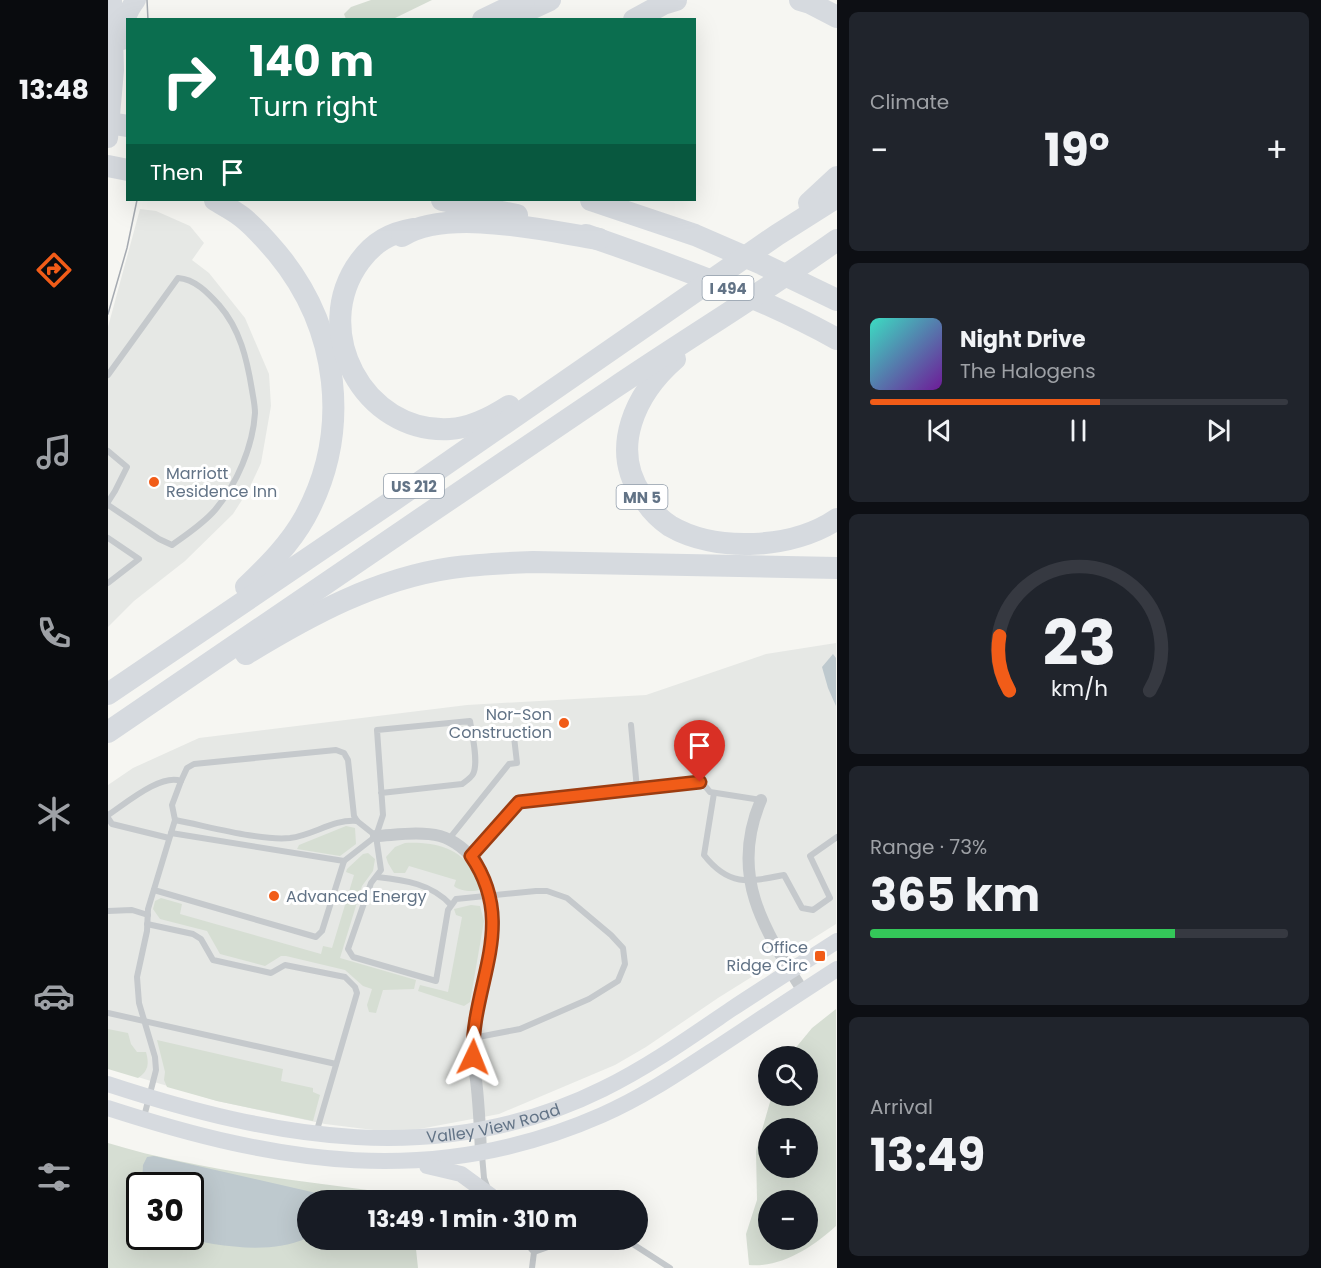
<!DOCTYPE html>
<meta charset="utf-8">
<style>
:root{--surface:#171b24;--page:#20242c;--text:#f1f3f6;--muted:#9ea1a6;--line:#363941;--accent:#f15c18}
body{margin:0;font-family:Poppins,sans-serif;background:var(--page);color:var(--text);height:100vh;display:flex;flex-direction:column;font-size:22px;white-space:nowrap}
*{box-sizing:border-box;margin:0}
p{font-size:20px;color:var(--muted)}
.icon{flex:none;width:33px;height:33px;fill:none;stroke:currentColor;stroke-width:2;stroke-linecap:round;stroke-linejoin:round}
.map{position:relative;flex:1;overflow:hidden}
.panel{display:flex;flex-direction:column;gap:12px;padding:12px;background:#0d0f14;width:484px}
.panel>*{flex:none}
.top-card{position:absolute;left:18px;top:18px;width:570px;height:183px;border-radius:0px;box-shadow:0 6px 24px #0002;background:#0b6e4f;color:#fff;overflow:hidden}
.tools{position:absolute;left:650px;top:1046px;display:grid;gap:12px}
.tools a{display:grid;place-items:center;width:60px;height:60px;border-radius:50%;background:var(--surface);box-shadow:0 6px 24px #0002;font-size:30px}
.speed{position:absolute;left:18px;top:1172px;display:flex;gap:12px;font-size:30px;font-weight:700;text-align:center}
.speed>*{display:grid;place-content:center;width:78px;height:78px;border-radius:50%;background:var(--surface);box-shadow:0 6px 24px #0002;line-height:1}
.speed .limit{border:3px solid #111;border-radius:9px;background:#fff;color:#111}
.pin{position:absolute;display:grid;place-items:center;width:51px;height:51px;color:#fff;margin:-62px -26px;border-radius:50% 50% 50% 0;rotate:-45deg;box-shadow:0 0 6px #0007}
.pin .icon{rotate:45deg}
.me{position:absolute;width:66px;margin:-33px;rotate:2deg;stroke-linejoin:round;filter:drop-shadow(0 0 4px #0008)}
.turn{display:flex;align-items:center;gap:21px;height:126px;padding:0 24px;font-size:27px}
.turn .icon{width:78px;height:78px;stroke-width:2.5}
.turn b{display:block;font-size:42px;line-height:51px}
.then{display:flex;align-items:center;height:57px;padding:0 24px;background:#0003;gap:12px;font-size:22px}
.big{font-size:45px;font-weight:700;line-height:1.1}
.panel .card{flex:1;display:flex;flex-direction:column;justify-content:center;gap:9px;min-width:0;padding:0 21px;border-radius:9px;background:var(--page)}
.panel .dial{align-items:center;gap:0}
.dial svg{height:156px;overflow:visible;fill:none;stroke:var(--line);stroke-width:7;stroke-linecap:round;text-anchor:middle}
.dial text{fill:var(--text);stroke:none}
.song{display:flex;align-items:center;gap:18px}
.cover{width:72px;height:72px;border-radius:9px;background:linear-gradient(135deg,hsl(170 70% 55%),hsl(280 70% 35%))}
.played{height:6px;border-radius:3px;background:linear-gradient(90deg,var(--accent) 55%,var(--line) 55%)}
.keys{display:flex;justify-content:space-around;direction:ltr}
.heat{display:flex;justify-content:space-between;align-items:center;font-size:33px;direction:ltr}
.charge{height:9px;border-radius:4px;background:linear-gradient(90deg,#34c759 73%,var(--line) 0)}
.trip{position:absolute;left:189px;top:1190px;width:351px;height:60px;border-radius:30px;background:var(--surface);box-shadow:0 6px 24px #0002;font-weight:700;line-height:60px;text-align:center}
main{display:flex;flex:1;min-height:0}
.tab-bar{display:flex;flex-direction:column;width:108px;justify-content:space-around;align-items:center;background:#090b0e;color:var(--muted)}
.tab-bar .icon{width:42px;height:42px}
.tab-bar .on{color:var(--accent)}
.tab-bar b{font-size:27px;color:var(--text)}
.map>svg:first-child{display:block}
.built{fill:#e6e8e5}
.green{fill:#d6ded3;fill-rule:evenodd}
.water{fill:#bec9ce}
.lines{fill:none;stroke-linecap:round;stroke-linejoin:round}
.lane{stroke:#c5c9cc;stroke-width:6}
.street{stroke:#c5c9cc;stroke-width:12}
.secondary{stroke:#d6dadf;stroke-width:16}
.primary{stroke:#d6dadf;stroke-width:20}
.highway{stroke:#d6dadf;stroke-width:22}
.tram{stroke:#a5aab1;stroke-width:1.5}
.route-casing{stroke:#9d3c10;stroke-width:15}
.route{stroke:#f15c18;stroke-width:10}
.poi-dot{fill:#f15c18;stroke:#fff;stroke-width:2}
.labels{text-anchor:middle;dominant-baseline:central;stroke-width:6;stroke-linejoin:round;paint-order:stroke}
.shield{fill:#fff;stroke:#919daa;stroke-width:1.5}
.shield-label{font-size:15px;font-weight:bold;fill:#627386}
.poi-label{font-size:16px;fill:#627386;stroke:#fff;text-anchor:start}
.street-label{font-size:16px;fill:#627386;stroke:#fff}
</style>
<main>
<nav class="tab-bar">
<b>13:48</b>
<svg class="icon on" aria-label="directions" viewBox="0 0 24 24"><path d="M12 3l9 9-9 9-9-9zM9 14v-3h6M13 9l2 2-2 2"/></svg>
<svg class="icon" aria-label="music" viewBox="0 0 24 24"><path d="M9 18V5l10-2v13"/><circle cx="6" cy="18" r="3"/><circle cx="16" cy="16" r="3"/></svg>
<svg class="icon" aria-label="phone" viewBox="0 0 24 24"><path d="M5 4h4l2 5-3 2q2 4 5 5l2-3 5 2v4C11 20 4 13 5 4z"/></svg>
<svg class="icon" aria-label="climate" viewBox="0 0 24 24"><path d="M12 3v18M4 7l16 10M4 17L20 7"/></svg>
<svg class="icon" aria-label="car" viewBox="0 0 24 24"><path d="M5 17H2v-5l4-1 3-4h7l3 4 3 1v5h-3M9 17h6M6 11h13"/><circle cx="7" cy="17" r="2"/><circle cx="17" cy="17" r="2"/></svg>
<svg class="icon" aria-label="filters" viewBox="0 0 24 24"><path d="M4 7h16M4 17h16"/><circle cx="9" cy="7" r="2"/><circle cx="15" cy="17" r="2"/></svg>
</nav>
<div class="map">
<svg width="729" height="1268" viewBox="0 0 729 1268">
<rect width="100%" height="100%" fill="#f6f6f2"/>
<g class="built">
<path d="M32 209 48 211 82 226 96 243 84 260 101 273 137 318 161 374 163 406 153 463 141 489 125 514 77 561 26 601 0 627V327Z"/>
<path d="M728 643V924L610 998 538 1047 507 1065 391 1114 290 1133 217 1124 109 1101 0 1068V785L25 768 91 738 359 705 538 695 658 654Z"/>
</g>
<g class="green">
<path d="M263 0H324L285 19H238L236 14 243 7Z"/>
<path d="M238 826 247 828 248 844 232 856 189 849 191 845Z"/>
<path d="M297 843C324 842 351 846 365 872 368 878 371 883 371 890 364 892 351 891 346 886L348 880 301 866 297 873H286L280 863 278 857 287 847Z"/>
<path d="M260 853 267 859 265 871 254 886 232 958 308 980 306 989 275 990 268 1013 261 1012 259 1005 264 989 255 986 237 970 178 956H173L157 966 112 954 99 931 52 919 45 909 47 901 53 898 74 904 72 914 213 954 215 946 224 948 246 875 238 872 239 869 255 854Z"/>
<path d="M363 905 372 906 376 921 362 1002 356 1006 310 991 312 985 340 992 354 917 348 915 346 909Z"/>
<path d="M728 1009V1226C706 1246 674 1268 641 1265L638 1234 649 1200 648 1151 664 1095H699V1056H681L704 1028ZM660 1128H699V1167H660ZM660 1200H699V1239H660Z"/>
<path d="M0 1029 20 1033 23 1044 29 1052H38C41 1063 41 1071 30 1078L0 1069Z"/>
<path d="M49 1040 175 1069 173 1081 205 1088V1092L212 1095 205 1121 109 1101 59 1087 56 1080 57 1072Z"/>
<path d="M0 1143C92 1171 188 1180 282 1193L295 1200H200V1239H310L308 1249 310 1268H0ZM32 1185H82V1236H32Z"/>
</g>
<g class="water">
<path d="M725 654 728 658V706L720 688 714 667Z"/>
<path d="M46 1156 217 1195 221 1200H200L199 1238C159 1256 107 1245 65 1236H82V1185H34L35 1165 39 1157Z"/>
</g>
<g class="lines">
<g class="lane">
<path d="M0 375 70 278C87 279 100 293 111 305 132 329 139 359 144 390 145 397 147 405 147 413 145 446 129 484 107 510 95 524 79 534 64 545L51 539 0 505"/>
<path d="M0 451 19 467 7 491 0 502"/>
<path d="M0 538 31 559 0 583"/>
<path d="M523 725 529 789"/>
<path d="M273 793 354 784C358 781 363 778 365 774 371 763 364 734 362 721L269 730 275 815 268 836 273 870 263 883 240 949 245 957 328 981 340 910 348 899 428 891H439L459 898 503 935 515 948 517 964 510 981 481 999 412 1029 365 1038"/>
<path d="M606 793 596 855C621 887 641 882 676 875L694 908 705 910 722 898 702 856 729 837"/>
<path d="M0 815C17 804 53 773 73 781L79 768 86 764 228 750 236 753 240 760 246 816 249 821 268 836"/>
<path d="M0 818 4 824 61 838"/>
<path d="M67 820C99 826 152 841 182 838 206 835 225 819 249 821"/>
<path d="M63 833 236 861"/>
<path d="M341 839 401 764 409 763 406 737"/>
<path d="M363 857 411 803 593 781 602 792 653 800"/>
<path d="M269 877C297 880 324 884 343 905"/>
<path d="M46 890 208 937 214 931 236 861 268 836"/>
<path d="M0 911 24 910 40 915"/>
<path d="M39 924 85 934 93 939 105 960 163 973 177 965 237 977 247 987 249 993 209 1130"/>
<path d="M0 1013 228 1064"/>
<path d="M36 1117 48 1070 47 1057 31 1003 29 977 39 931 40 909 67 820 64 805 73 781"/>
<path d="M374 1155 376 1178 380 1189"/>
<path d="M414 1239 426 1252 424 1268"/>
<path d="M517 1239 562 1268"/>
<path d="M426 1252 463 1239"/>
</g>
<g class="street">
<path d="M653 800C621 875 655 928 695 991"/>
<path d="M268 836C288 835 312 831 332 836 346 840 360 851 368 863 404 916 371 978 365 1035 363 1050 366 1065 368 1080 371 1104 372 1128 373 1153"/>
</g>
<g class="secondary">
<path id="s1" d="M0 1084C165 1138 332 1170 495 1089 540 1067 581 1038 622 1010 657 987 693 964 729 941"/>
<path d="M0 1108C170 1163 324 1190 494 1115 533 1098 569 1074 604 1051 645 1024 687 996 729 969"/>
<path d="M319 1166 353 1174 383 1196"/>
</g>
<g class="primary">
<path d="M15 40C15 24 18 13 28 0"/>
<path d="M0 138 6 70 4 0"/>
</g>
<g class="highway">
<path d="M692 0 702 3 729 17"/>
<path d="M405 17 442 0"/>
<path d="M375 20 416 0"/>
<path d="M526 20 555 4 568 0"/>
<path d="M0 123 20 126"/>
<path d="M0 166 20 170"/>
<path d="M107 200C115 205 125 210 134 217 147 227 158 240 169 253 231 328 244 431 197 517 182 544 160 566 138 587"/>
<path d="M334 200 409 215"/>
<path d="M483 200 587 235 654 264 729 300"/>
<path d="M701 203 729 177"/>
<path d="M305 229C282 233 266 242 252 261 201 330 255 434 342 429 363 428 384 417 401 406"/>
<path d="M478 235C564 265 649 295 729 339"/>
<path d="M294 236C340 207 438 231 491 239"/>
<path d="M567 359C528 393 501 448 534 496 541 508 550 518 562 526 608 553 685 549 729 519"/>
<path d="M138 654C202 615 268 579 343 568 371 564 398 563 425 562L729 568"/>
<path d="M0 694 286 500 669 235 729 197"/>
<path d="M0 732C168 617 337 502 506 388 580 338 656 292 729 240"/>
</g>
<g class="tram">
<path d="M39 0 40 20"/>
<path d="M0 314 19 248 29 200"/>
</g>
</g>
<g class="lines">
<defs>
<path id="route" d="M365 1057C363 983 411 926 363 856L411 802 592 782"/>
</defs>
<use href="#route" class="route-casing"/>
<use href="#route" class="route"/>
</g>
<g class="poi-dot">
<circle cx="46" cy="482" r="6"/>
<circle cx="456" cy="723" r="6"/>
<circle cx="166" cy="896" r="6"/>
<rect x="706" y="950" width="12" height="12" rx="3"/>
</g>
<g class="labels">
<g class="shield">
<rect x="594.5" y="276" width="51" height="24" rx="4.5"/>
<rect x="276" y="474" width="60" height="24" rx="4.5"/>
<rect x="508.5" y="485" width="51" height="24" rx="4.5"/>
</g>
<g class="shield-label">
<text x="620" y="288">I 494</text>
<text x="306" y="486">US 212</text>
<text x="534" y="497">MN 5</text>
</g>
<g class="poi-label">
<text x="58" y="473">Marriott<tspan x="58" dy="18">Residence Inn</tspan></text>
<text x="444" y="714" text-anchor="end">Nor-Son<tspan x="444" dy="18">Construction</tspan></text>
<text x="178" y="896">Advanced Energy</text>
<text x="700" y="947" text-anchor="end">Office<tspan x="700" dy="18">Ridge Circ</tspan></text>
</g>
<g class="street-label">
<text stroke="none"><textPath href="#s1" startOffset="393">Valley View Road</textPath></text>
</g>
</g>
</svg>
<div class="tools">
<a><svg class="icon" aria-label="search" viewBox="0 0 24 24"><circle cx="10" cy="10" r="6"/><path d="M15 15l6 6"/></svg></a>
<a>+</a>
<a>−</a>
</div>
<div class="speed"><div class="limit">30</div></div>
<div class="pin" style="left:592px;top:782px;background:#d93025"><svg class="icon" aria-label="arrive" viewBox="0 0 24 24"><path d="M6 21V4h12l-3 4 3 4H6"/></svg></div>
<svg class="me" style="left:365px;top:1057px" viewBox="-20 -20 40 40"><path d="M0-17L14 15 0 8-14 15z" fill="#f15c18" stroke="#fff" stroke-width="4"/></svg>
<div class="trip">13:49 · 1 min · 310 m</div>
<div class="top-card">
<div class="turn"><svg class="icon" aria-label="right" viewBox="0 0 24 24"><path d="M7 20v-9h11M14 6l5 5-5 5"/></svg><div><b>140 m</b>Turn right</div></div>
<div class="then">Then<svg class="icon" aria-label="arrive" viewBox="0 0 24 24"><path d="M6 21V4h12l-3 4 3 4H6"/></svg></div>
</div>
</div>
<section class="panel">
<div class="card"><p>Climate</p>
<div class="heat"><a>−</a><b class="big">19°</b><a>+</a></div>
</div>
<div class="card">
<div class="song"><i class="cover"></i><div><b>Night Drive</b><p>The Halogens</p></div></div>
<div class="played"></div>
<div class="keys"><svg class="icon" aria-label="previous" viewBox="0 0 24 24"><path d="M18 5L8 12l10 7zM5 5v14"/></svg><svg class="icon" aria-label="pause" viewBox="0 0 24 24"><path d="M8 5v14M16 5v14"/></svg><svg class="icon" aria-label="next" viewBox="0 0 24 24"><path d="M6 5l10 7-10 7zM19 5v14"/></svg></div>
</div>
<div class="card dial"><svg viewBox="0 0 100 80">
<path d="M14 69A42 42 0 1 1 86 69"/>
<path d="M14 69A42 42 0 0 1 9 41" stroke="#f15c18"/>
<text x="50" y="56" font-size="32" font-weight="700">23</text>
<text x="50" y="72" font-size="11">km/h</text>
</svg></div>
<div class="card"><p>Range · 73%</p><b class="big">365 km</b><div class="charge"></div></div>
<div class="card"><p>Arrival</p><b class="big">13:49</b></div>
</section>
</main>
